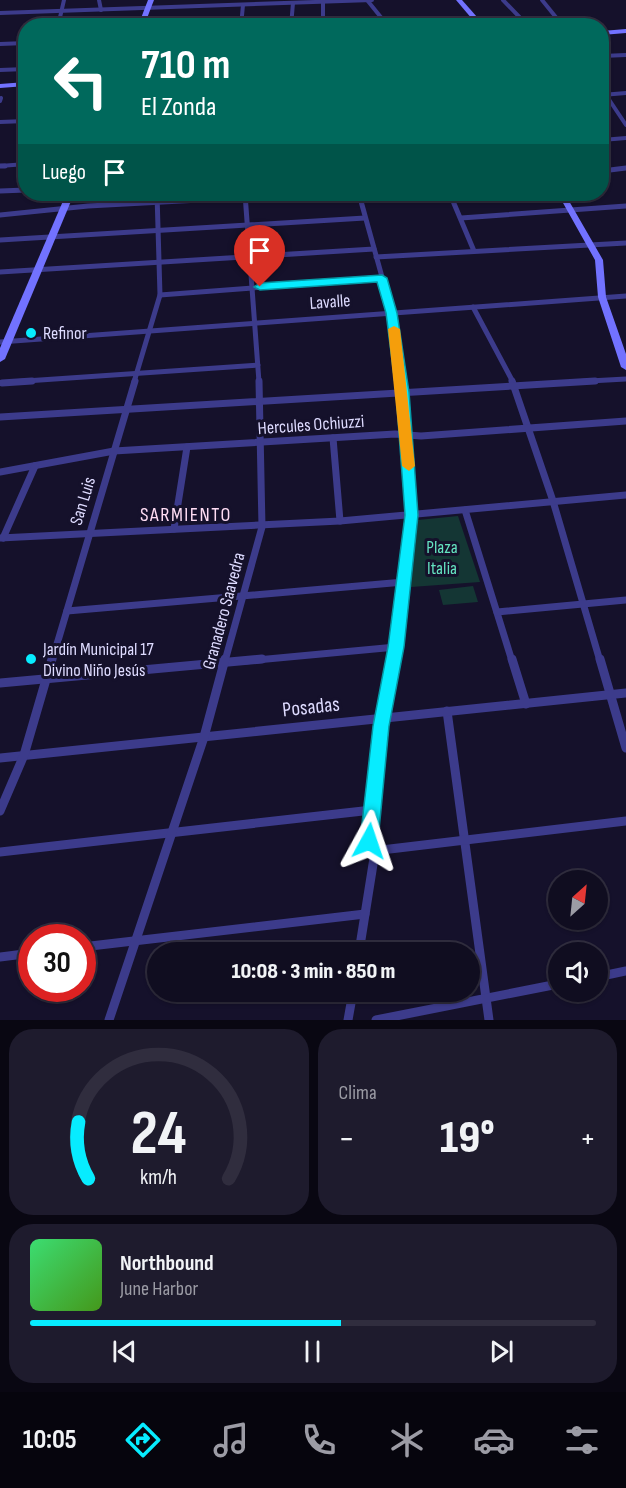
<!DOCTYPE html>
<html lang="es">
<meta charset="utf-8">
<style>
:root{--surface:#100d20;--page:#1e1b2d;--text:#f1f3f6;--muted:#9c9ca5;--line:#302d3e;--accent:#07ecff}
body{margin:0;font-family:"Sofia Sans Condensed",sans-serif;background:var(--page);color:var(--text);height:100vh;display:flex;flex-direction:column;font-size:22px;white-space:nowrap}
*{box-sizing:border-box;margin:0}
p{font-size:20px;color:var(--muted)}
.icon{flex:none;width:33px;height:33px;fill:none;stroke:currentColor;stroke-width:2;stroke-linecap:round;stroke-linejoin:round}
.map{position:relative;height:1020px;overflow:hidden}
.sheet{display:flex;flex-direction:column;gap:9px;padding:9px;background:#090712;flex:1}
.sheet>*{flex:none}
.top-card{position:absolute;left:18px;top:18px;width:591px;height:183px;border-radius:24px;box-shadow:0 2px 4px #0004,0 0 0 2px var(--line);background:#00695c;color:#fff;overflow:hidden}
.needle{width:39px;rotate:27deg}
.tools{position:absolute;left:548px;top:870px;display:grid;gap:12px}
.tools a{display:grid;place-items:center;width:60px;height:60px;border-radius:50%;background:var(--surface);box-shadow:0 2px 4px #0004,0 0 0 2px var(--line);font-size:30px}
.speed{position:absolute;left:18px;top:924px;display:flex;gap:12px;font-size:30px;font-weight:700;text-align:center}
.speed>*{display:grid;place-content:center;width:78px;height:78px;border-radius:50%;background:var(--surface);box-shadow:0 2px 4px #0004,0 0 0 2px var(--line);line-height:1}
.speed .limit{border:9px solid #d22;background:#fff;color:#111}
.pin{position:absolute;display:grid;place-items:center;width:51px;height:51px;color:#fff;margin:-62px -26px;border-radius:50% 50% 50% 0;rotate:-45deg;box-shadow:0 0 6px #0007}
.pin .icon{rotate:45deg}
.me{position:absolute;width:66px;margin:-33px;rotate:5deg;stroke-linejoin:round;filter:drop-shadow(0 0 4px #0008)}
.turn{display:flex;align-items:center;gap:21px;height:126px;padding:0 24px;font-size:27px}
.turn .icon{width:78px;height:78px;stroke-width:2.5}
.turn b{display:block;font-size:42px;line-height:51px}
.then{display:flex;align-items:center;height:57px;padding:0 24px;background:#0003;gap:12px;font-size:22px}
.big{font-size:45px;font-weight:800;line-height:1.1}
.sheet .card{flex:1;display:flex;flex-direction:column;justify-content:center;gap:9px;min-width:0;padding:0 21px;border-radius:24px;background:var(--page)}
.sheet .dial{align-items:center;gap:0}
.dial svg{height:156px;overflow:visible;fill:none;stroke:var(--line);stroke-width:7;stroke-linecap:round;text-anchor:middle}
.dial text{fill:var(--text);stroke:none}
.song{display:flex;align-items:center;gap:18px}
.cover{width:72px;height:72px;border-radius:9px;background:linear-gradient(135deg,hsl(140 70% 55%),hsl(100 70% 35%))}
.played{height:6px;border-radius:3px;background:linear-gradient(90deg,var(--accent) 55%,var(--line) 55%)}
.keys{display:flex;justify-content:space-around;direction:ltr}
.heat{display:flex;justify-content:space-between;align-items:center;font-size:33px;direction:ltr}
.sheet .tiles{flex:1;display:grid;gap:9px;grid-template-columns:1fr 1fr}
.card:last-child{grid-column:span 2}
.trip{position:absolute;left:147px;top:942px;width:333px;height:60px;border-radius:30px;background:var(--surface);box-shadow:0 2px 4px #0004,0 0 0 2px var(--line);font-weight:800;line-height:60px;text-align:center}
.tab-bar{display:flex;height:96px;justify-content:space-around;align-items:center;background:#06050d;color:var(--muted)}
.tab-bar .icon{width:42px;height:42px}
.tab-bar .selected{color:var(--accent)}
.tab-bar b{font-size:27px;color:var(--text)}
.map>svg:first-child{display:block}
.green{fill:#143634}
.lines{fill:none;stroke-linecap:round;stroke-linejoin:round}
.street-far3{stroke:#3c3b8b;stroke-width:4}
.street-far2{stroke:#3c3b8b;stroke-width:5}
.street-far1{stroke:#3c3b8b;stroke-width:7}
.street{stroke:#3c3b8b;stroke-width:9}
.secondary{fill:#7272ff;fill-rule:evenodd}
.route{fill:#07ecff;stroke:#0599a6;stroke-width:1.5}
.slow{fill:#f59e0b}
.poi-dot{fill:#07ecff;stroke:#15112b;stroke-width:2}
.labels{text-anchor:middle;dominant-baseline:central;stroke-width:6;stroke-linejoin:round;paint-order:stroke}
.street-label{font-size:18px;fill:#dedbff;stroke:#15112b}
.poi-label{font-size:18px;fill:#dedbff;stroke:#15112b;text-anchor:start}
.park-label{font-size:18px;fill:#64e3c0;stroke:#15112b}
.neighbourhood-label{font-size:20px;letter-spacing:1.5px;fill:#ffddf4;stroke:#15112b}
.near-street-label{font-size:21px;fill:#dedbff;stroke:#15112b}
</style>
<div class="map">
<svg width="626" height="1020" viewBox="0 0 626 1020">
<rect width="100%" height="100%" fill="#15112b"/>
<g class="green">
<path d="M458 516 480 582 411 587 418 520Z"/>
<path d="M473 586 478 602 443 605 439 590Z"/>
</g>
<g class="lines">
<g class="street-far3">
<path d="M99 0 101 10"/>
<path d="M323 0V26"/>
<path d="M367 0 388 26"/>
<path d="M503 0 528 26"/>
<path d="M542 0 563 26"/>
<path d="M0 13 372 0"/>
<path d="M141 25 241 22"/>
<path d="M58 26 64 0"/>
<path d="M241 26 243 5"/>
<path d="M291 26 293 3"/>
<path d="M462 26 480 24"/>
<path d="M0 44 26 43"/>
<path d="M602 56 626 55"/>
<path d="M0 70 26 69"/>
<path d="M602 89 626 125"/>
<path d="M602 95 626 93"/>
<path d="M0 101 1 98"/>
<path d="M0 122 26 121"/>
<path d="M602 140 626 138"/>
<path d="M0 166 26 164"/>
</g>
<g class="street-far2">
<path d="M0 166H5"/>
<path d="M602 171 626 168"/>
<path d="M0 191 26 190"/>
<path d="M245 194 259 382"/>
<path d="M359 194 392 313 402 382"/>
<path d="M450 194 474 251"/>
<path d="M0 215 88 206 311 194"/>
<path d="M461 218 626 206"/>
<path d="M0 240 365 218"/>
<path d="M376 257 626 243"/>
<path d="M0 272 374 249"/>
<path d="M160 295 382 278"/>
<path d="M473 307 513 382"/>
<path d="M0 342 626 296"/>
<path d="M11 382 258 365"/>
<path d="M134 382 160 295 157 194"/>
<path d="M571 382 626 379"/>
</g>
<g class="street-far1">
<path d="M512 381 553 501 600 661"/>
<path d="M2 383 32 381"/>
<path d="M0 417 595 381"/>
<path d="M333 438 340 521"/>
<path d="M0 472 114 451 395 434 421 436 626 421"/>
<path d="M465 510 512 661"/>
<path d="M174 529 187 447"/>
<path d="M0 538 340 521 626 495"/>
<path d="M3 538 35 466"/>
<path d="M67 611 404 582"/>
<path d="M497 612 626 600"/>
<path d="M52 661 135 381"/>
<path d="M225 661 262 527 259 381"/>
<path d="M245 661 396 647"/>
<path d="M393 661 412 503 401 381"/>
</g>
<g class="street">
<path d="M512 659 526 704"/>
<path d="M600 659 626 748"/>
<path d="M0 683 262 659"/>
<path d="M447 711 489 1020"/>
<path d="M0 758 626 693"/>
<path d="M0 811 24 755 52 659"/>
<path d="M373 851 626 821"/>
<path d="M0 852 372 810"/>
<path d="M82 947 365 914"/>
<path d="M359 952 374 858 369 835 381 726 394 659"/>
<path d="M0 957 32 953"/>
<path d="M597 977 626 971"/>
<path d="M109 1020 204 737 225 659"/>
<path d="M348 1020 353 992"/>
<path d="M376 1020 558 984"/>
</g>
<g class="secondary">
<path d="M148 0H154L144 26H138Z"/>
<path d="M456 0H462L485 26H478Z"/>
<path d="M626 29V33L602 35V31Z"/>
<path d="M26 82V86L0 88V84Z"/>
<path d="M66 194H74L5 359 0 362V348Z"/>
<path d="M558 194H565L603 260 606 297 626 354V370L621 367 598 297 595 260Z"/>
</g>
</g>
<path class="route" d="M382 275 387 278 397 313 409 392 418 515 404 647 389 726 378 841 375 846 369 849 363 846 360 841 373 726 388 647 405 515 396 392 386 313 377 282 260 290 254 287 260 283Z"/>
<path class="slow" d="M394 326 400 329 415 466 409 471 402 466 388 329Z"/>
<g class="poi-dot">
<circle cx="31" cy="333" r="6"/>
<circle cx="31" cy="659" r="6"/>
</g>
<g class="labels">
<g class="street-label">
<text transform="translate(330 302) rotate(-4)">Lavalle</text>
<text transform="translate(311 425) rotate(-4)">Hercules Ochiuzzi</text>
<text transform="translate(83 501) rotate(-73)">San Luis</text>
<text transform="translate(224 611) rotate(-75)">Granadero Saavedra</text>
</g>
<g class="poi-label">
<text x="43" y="333">Refinor</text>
<text x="43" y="649">Jardín Municipal 17<tspan x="43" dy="21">Divino Niño Jesús</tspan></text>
</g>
<g class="park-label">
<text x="442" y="547">Plaza<tspan x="442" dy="21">Italia</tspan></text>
</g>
<g class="neighbourhood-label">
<text x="186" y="515">SARMIENTO</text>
</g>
<g class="near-street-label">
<text transform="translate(311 707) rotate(-6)">Posadas</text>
</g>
</g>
</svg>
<div class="tools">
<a><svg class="needle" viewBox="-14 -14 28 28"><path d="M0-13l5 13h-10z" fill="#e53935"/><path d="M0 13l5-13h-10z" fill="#9c9ca5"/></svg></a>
<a><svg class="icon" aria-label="sound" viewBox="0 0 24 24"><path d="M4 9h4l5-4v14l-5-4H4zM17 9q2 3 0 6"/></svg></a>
</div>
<div class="speed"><div class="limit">30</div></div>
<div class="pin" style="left:260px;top:287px;background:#d93025"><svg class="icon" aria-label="arrive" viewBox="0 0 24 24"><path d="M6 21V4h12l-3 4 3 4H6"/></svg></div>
<svg class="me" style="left:369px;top:841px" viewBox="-20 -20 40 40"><path d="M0-17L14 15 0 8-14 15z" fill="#07ecff" stroke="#fff" stroke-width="4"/></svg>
<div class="trip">10:08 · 3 min · 850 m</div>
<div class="top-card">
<div class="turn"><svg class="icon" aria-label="left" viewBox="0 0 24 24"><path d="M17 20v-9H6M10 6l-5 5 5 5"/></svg><div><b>710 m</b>El Zonda</div></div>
<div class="then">Luego<svg class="icon" aria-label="arrive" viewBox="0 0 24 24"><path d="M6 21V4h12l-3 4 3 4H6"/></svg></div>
</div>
</div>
<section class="sheet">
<div class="tiles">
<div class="card dial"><svg viewBox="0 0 100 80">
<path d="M14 69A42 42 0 1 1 86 69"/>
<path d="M14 69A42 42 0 0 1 9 40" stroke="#07ecff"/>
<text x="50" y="56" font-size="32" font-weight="700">24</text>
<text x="50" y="72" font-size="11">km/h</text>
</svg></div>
<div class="card"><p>Clima</p>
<div class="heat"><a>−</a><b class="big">19°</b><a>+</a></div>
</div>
<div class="card">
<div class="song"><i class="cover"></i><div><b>Northbound</b><p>June Harbor</p></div></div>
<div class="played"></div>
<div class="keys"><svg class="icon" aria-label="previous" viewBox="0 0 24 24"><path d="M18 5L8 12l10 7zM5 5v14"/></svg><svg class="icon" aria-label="pause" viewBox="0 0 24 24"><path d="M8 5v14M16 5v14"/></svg><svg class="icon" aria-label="next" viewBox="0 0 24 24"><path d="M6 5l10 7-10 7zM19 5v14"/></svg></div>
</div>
</div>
</section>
<nav class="tab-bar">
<b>10:05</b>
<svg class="icon selected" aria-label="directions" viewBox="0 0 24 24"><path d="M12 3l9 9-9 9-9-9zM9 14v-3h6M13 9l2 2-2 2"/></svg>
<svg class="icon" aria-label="music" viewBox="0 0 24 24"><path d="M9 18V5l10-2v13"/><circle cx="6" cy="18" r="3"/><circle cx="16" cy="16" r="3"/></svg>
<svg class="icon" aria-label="phone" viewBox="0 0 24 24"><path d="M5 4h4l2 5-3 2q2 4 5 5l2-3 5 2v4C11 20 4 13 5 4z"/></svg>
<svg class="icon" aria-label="climate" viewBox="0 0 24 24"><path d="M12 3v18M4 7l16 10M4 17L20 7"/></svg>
<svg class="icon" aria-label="car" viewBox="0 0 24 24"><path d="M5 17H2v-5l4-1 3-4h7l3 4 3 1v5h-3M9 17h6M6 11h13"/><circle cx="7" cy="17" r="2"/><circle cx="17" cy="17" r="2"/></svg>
<svg class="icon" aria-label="filters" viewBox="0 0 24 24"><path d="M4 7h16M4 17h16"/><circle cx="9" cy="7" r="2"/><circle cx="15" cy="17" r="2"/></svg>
</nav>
